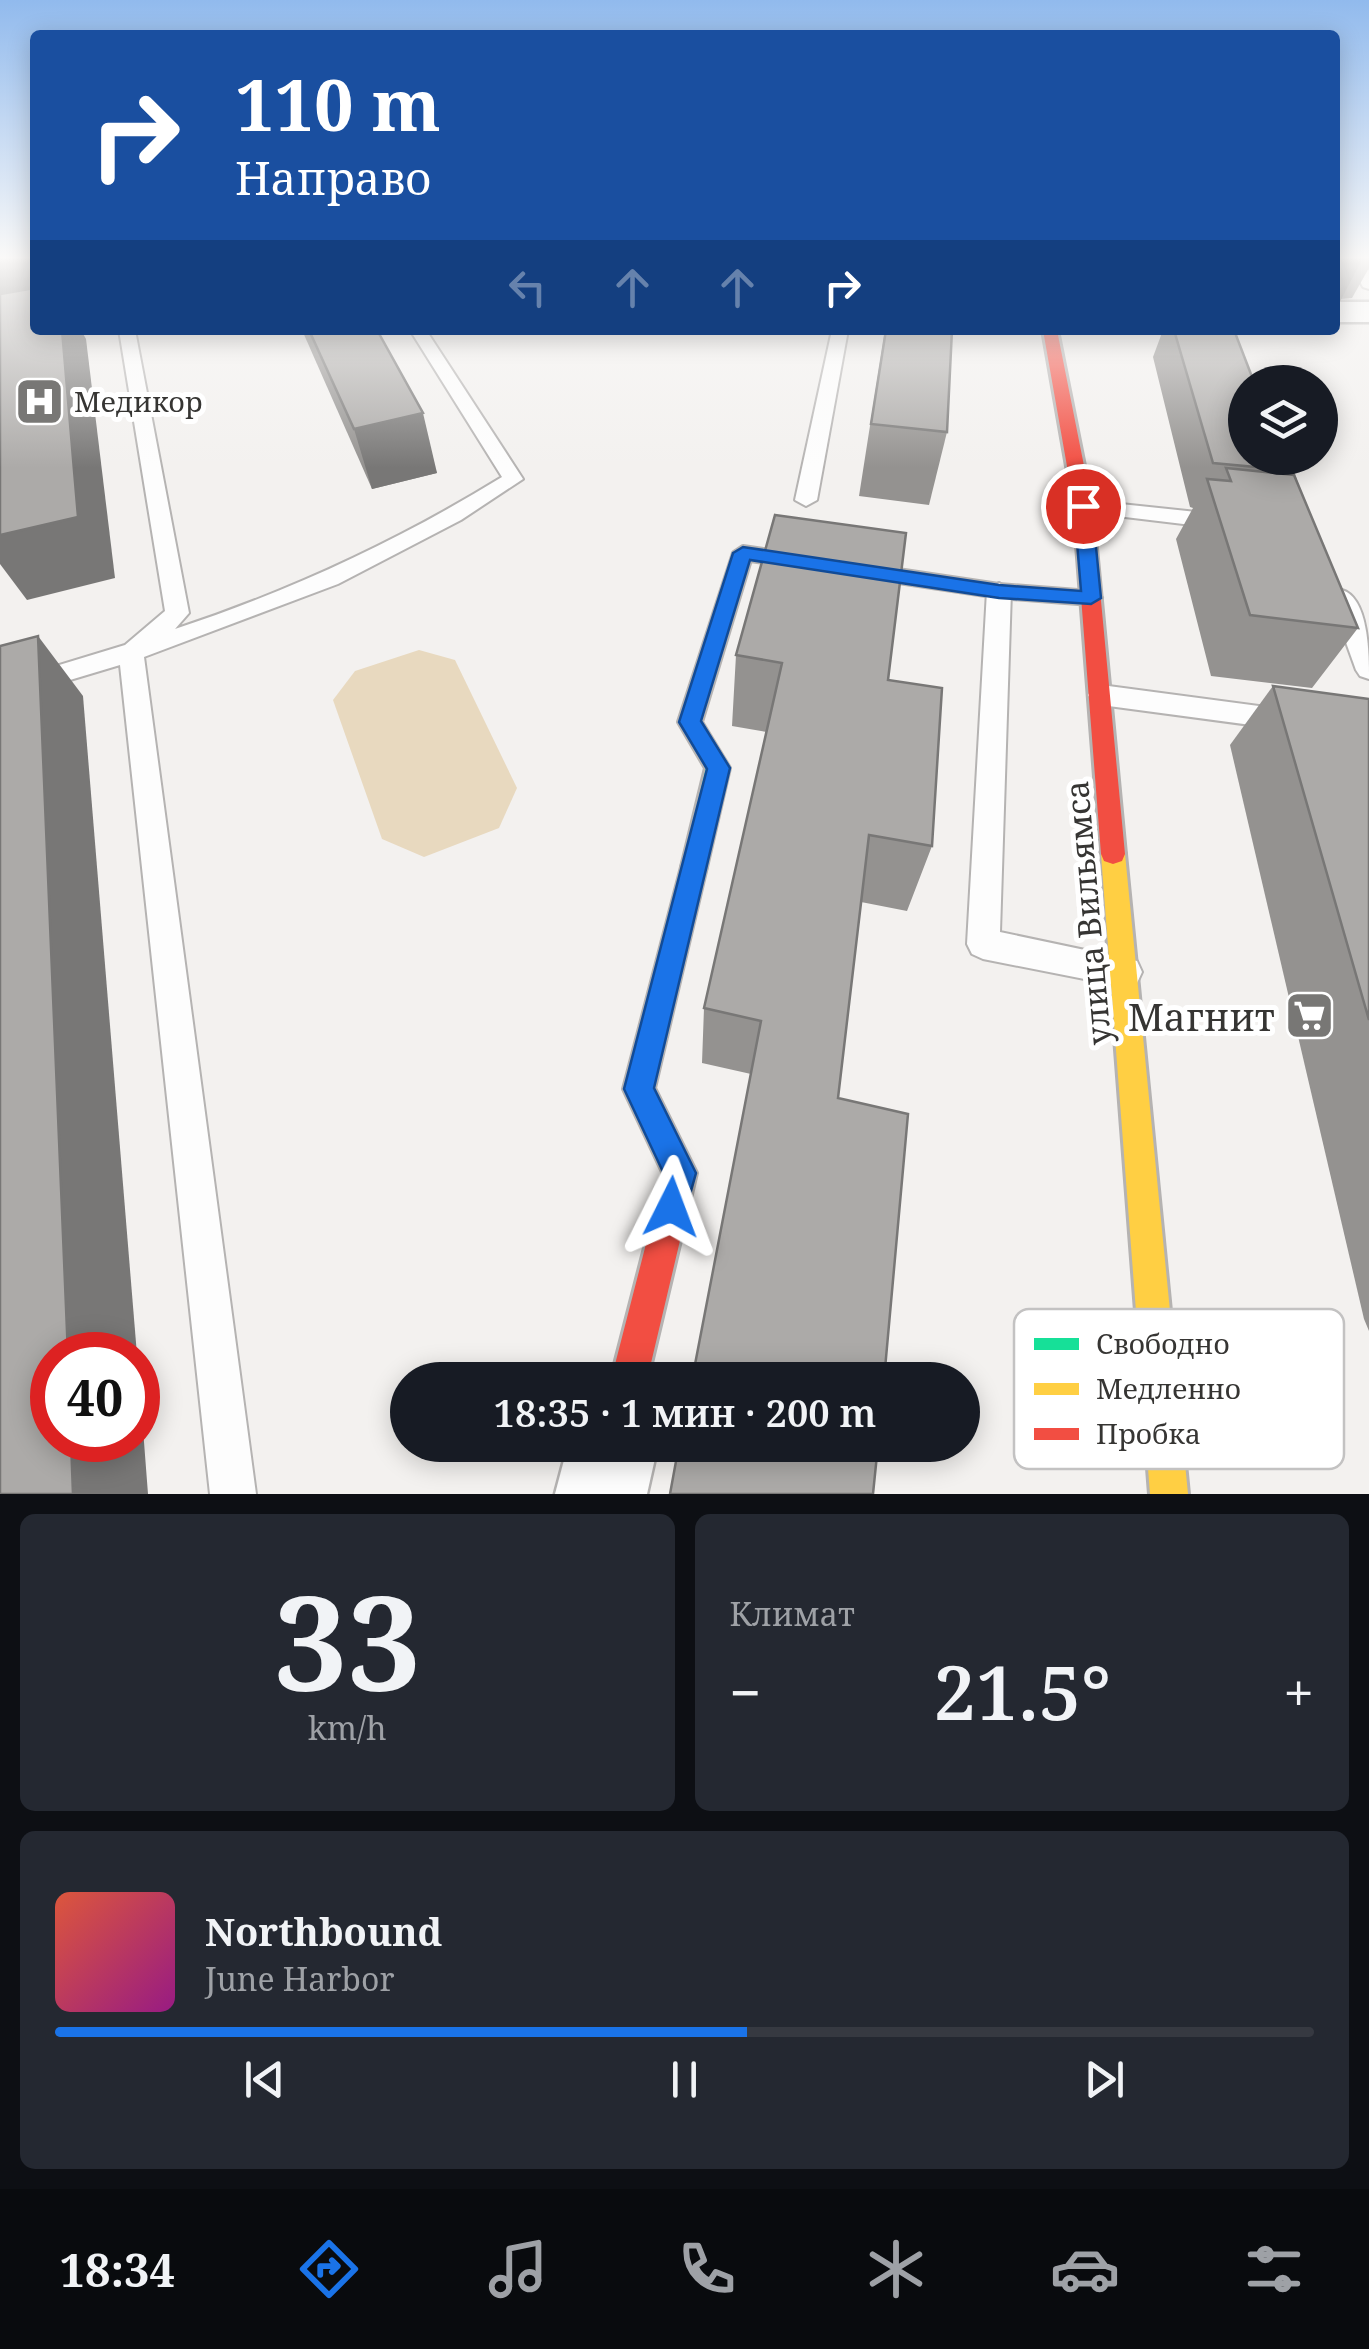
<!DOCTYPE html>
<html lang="ru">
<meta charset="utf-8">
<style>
:root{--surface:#171b24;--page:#242831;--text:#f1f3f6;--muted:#9ea1a6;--line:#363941;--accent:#1a73e8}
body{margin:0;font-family:"Noto Serif",serif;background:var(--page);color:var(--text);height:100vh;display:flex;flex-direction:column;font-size:38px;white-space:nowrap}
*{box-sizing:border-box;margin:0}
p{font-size:32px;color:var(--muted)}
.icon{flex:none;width:55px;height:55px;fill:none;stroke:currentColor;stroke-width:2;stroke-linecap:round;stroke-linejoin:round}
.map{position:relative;height:1494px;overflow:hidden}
.panel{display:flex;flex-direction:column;gap:20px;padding:20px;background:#0d0f14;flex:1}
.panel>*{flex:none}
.guide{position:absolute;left:30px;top:30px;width:1310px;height:305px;border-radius:10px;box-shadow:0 5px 25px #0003;background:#1a4fa0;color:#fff;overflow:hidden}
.fabs{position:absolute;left:1228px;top:365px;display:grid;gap:20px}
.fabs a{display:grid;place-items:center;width:110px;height:110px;border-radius:50%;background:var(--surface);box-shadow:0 5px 25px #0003;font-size:50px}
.speed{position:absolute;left:30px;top:1332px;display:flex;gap:20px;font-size:50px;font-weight:700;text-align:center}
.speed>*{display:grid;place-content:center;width:130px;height:130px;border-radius:50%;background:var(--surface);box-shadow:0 5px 25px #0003;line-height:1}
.speed .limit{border:15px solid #d22;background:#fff;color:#111}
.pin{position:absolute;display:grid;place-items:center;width:85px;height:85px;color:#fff;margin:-42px;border:5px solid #fff;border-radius:50%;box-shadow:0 2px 10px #0007}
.me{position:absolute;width:110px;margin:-55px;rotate:3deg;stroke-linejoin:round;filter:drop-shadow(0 0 8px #0008)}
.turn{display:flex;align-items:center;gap:35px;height:210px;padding:0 40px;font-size:45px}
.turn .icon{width:130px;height:130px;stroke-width:2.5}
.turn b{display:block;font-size:70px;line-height:85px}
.lanes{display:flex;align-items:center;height:95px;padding:0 40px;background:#0003;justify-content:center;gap:50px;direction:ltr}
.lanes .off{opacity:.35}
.big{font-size:75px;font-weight:600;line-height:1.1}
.panel .widget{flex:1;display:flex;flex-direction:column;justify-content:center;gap:15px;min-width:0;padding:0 35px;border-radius:15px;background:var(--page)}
.panel .dial{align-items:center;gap:0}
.dial b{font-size:130px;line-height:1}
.song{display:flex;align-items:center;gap:30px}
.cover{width:120px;height:120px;border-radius:15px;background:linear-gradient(135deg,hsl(10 70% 55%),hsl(310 70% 35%))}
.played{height:10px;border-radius:5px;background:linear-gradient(90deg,var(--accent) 55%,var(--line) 55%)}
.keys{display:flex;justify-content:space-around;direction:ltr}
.heat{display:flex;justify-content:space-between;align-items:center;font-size:55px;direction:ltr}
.panel .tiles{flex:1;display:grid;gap:20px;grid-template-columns:1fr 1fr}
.widget:last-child{grid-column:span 2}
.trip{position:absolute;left:390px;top:1362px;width:590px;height:100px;border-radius:50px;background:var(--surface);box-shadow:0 5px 25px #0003;font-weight:600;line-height:100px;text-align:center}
.tab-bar{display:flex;height:160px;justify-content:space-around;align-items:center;background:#090b0e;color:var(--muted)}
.tab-bar .icon{width:70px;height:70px}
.tab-bar .on{color:var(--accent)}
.tab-bar b{font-size:45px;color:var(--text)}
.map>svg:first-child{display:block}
.green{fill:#e8d9bf}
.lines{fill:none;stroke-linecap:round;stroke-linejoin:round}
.lane-casing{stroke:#b5b3b2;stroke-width:4}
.street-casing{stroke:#b5b3b2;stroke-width:5}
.fast-casing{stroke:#b5b3b2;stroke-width:6}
.slow-casing{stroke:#b5b3b2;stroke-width:6}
.jam-casing{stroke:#b5b3b2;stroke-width:6}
.lane{fill:#fdfdfd;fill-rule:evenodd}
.street{fill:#fdfdfd;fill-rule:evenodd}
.fast{fill:#16e098;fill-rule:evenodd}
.slow{fill:#ffcf43;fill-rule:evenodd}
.jam{fill:#f24e42;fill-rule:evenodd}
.wall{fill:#949290}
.shaded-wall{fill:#787776}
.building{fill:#acaaa8;stroke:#787776;stroke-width:2.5}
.route{fill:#1a73e8;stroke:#114b97;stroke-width:2.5}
.labels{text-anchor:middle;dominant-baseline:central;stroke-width:10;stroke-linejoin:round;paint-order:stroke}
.far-poi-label{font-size:28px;fill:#363533;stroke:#fff;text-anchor:start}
.street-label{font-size:32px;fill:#363533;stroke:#fff}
.near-poi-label{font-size:38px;fill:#363533;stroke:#fff;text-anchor:end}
.key{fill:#fff;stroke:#c3c2c2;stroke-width:2.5}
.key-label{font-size:28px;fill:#363533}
</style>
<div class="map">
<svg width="1369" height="1494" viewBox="0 0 1369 1494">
<rect width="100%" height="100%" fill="#f3f1ef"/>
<path class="green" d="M419 650 455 660 517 788 499 828 424 857 382 839 333 700 355 671Z"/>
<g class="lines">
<defs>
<g id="lane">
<path d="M1347 258H1362L1369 271V289L1363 287Z"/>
<path d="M119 330H135L189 613 175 629C290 591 398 541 502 477L410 330H426L523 479 461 520 338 584 144 657 256 1494H210L120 665 0 701V683L125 645 165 611Z"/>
<path d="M832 330H848L817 500 806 506 795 500Z"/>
<path d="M1268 458H1288L1304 508 1301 513H1285L1282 508Z"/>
<path d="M1083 500 1225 515 1236 522 1225 529 1075 511 1072 506 1075 501Z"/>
<path d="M999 583 1011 591 1000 932 1137 961 1142 972 1137 983 1125 987 983 959 972 954 967 944 987 591Z"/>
<path d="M1342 590C1369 598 1369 656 1369 679L1360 676 1356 670 1330 598Z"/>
<path d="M1101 685 1288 710 1297 713 1301 720 1297 727 1288 730 1101 705 1092 702 1088 695 1092 688Z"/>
</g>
<g id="street">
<rect x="1335" y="302" width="34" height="20"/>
<path d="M568 1445H658L647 1494H555Z"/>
</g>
<path id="fast" d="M743 547 999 585 1091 592 1101 598 1091 604 999 597 750 560 701 722 729 768 706 867 703 875 694 878 685 875 682 867 706 768 679 722 734 553Z"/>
<path id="slow" d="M1113 844 1122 847 1125 854 1188 1494H1150L1101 854 1104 847Z"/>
<g id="jam">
<path d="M1043 330H1057L1092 506 1125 854 1122 861 1113 864 1104 861 1101 854 1074 506Z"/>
<path d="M694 856 703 859 706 867 654 1088 696 1173 647 1380H611L664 1174 624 1089 682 867 685 859Z"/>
</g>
</defs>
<use href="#lane" class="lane-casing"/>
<use href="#street" class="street-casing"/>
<use href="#fast" class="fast-casing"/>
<use href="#slow" class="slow-casing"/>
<use href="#jam" class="jam-casing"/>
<use href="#lane" class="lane"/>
<use href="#street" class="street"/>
<use href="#fast" class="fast"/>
<use href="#slow" class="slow"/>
<use href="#jam" class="jam"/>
</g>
<g class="wall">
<path d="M1335 258H1369V268L1352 298 1341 299 1335 311Z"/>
<path d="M302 330H377L437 473 372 489Z"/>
<path d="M885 330H952L947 432 929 505 859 496Z"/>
<path d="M1163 330H1234L1245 458H1275L1273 461 1276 469 1274 473 1358 628 1312 688 1211 676 1176 539 1193 508 1190 507 1153 357Z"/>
<path d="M736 655 888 680 932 846 907 911 861 902 838 1098 884 1380 751 1074 702 1063 704 1008 767 732 732 726Z"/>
<path d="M1273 686 1369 699V1331L1364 1319 1230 745Z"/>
</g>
<g class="shaded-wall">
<path d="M0 258H35V302L0 309Z"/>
<path d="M1335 258H1363L1335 311Z"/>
<path d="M62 330H81L86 339 115 578 27 600 0 564V535Z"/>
<path d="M423 413 437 473 372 489 354 429Z"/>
<path d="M38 636 83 696 137 1355H68Z"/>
<path d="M138 1364 148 1494H73L71 1440H138Z"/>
</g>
<g class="building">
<path d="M35 288V330H62L78 517 0 535V294Z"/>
<path d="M309 330H377L423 413 354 429Z"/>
<path d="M886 330H952L947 432 871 424Z"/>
<path d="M1174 330H1234L1254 382H1245V458H1272L1276 469 1213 463Z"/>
<path d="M1226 468 1294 475 1358 628 1250 615 1207 479 1231 481Z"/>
<path d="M775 515 906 533 888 680 942 688 932 846 869 835 838 1098 908 1114 884 1380H692L761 1021 704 1008 782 663 736 655Z"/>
<path d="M38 636 68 1355H52V1440H71L73 1494H0V646Z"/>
<path d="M1273 686 1369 699V1020Z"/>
<path d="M679 1445H878L873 1494H670Z"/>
</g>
<linearGradient id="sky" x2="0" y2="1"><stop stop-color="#91baed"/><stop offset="0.55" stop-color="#faf9f8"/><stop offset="1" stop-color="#faf9f8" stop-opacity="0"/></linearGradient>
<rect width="1369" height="468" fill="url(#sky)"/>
<path class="route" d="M1083 500 1092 506 1101 598 1091 604 999 598 750 560 701 721 730 768 654 1088 696 1173 683 1219 671 1223 660 1219 655 1207 664 1174 624 1089 707 769 679 722 733 553 743 547 999 585 1081 591 1074 506Z"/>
<defs>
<symbol id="hospital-square" viewBox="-11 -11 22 22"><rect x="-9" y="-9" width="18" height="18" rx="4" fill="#787775" stroke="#fff"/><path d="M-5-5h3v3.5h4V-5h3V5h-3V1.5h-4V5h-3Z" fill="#fff"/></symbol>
<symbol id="supermarket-square" viewBox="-11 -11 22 22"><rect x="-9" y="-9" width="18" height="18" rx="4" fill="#787775" stroke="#fff"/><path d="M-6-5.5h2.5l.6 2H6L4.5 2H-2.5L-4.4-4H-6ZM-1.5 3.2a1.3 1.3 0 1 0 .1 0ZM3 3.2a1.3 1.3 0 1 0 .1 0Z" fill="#fff"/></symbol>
</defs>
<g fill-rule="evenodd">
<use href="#hospital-square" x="12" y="374" width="55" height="55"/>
<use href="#supermarket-square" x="1282" y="988" width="55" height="55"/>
</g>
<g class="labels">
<g class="far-poi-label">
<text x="74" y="401">Медикор</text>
</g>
<g class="street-label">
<text transform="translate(1087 913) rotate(-95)">улица Вильямса</text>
</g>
<g class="near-poi-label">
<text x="1275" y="1016">Магнит</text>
</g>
</g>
<rect x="1014" y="1309" width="330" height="160" rx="15" class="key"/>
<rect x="1034" y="1338" width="45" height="12" fill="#16e098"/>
<rect x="1034" y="1383" width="45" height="12" fill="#ffcf43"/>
<rect x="1034" y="1428" width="45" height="12" fill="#f24e42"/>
<g class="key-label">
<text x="1096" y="1354">Свободно</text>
<text x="1096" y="1399">Медленно</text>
<text x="1096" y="1444">Пробка</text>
</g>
</svg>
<div class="fabs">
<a><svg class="icon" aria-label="layers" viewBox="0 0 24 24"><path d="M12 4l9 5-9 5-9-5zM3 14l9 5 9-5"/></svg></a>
</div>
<div class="speed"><div class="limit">40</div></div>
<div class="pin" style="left:1083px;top:506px;background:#d93025"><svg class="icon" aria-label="arrive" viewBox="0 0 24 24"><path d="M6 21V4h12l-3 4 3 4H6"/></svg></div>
<svg class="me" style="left:671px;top:1207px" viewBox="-20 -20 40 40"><path d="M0-17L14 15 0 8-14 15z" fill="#1a73e8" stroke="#fff" stroke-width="4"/></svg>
<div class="trip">18:35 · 1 мин · 200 m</div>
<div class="guide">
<div class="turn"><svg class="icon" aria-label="right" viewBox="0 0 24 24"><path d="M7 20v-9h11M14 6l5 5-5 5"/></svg><div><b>110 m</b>Направо</div></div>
<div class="lanes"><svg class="icon off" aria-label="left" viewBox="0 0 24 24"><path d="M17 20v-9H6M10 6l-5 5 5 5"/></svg><svg class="icon off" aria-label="ahead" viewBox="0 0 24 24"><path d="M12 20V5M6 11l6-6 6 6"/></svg><svg class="icon off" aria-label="ahead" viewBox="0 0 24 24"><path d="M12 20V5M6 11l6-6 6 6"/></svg><svg class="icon" aria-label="right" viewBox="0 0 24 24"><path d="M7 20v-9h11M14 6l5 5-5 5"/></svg></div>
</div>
</div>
<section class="panel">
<div class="tiles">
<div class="widget dial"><b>33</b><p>km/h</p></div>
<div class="widget"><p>Климат</p>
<div class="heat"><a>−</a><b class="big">21.5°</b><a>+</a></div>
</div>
<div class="widget">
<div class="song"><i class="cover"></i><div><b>Northbound</b><p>June Harbor</p></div></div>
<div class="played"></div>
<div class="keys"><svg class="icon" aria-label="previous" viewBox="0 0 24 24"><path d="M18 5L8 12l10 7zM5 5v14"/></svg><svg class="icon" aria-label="pause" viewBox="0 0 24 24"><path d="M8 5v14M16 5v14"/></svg><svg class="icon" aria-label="next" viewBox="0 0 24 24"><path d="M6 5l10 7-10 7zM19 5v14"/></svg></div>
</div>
</div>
</section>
<nav class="tab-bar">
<b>18:34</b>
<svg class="icon on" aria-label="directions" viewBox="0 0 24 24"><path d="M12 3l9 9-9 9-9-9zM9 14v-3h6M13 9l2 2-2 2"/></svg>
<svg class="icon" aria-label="music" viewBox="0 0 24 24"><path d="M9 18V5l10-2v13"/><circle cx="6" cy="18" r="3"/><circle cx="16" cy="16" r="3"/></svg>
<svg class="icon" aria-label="phone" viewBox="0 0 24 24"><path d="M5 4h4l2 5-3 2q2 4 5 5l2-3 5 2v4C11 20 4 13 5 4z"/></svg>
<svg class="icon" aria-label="climate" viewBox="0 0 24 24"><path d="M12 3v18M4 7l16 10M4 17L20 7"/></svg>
<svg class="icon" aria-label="car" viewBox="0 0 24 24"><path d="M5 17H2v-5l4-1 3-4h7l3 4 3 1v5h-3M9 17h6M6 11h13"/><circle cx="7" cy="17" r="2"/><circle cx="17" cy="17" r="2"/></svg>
<svg class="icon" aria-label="filters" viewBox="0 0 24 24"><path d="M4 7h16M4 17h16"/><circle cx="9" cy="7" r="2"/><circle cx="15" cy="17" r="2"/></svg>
</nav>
